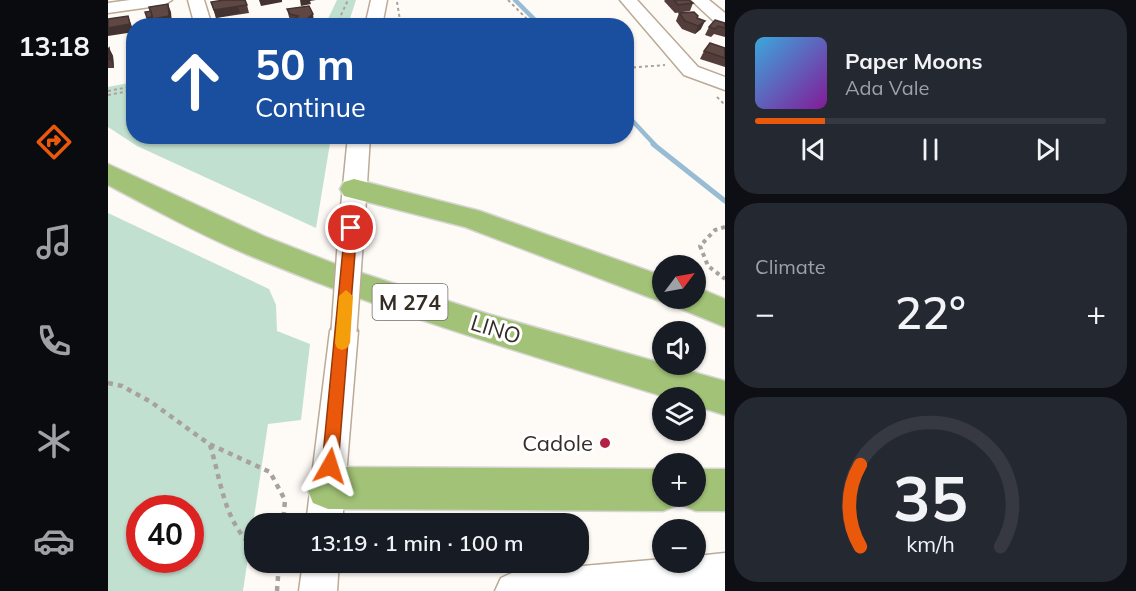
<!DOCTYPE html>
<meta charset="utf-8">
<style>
:root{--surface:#171b24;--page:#242831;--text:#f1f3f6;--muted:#9ea1a6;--line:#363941;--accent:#ea580c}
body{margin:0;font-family:Mulish,sans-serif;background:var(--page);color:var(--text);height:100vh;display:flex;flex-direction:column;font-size:22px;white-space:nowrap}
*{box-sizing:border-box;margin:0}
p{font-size:20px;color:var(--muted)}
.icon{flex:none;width:33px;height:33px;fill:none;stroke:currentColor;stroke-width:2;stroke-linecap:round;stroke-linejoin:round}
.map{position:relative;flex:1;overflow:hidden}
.drawer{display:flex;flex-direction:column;gap:9px;padding:9px;background:#0d0f14;width:411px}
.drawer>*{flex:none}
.top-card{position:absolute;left:18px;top:18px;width:508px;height:126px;border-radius:24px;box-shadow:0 2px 4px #0004;background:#1a4fa0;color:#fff;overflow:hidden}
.needle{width:39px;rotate:58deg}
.controls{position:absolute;left:544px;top:255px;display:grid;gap:12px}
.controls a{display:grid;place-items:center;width:54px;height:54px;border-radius:50%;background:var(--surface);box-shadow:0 2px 4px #0004;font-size:30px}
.speed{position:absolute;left:18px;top:495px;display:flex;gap:12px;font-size:30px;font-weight:700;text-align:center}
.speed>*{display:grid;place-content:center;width:78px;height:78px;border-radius:50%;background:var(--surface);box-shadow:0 2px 4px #0004;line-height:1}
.speed .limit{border:9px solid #d22;background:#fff;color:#111}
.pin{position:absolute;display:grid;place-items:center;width:51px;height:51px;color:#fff;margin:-26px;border:3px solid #fff;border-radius:50%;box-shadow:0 2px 6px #0007}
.me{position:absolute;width:66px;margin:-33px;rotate:6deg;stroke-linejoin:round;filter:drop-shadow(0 0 4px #0008)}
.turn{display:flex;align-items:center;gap:21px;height:126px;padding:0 30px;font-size:27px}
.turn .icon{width:78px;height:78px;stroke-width:2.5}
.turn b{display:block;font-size:42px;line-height:51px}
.big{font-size:45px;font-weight:600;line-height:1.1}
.drawer .widget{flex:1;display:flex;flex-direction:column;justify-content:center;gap:9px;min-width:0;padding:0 21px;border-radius:24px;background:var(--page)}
.drawer .dial{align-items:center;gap:0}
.dial svg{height:156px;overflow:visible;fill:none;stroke:var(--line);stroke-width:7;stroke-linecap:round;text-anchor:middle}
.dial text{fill:var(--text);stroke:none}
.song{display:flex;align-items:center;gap:18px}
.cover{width:72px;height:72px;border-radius:9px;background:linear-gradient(135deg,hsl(200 70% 55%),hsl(290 70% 35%))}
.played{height:6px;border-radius:3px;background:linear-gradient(90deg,var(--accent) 20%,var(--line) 20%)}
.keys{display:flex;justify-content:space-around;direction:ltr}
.heat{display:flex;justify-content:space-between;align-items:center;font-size:33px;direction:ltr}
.trip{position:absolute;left:136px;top:513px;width:345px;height:60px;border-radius:24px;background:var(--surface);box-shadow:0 2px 4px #0004;font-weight:600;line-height:60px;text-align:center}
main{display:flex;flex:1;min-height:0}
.tabs{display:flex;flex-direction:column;width:108px;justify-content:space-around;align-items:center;background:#090b0e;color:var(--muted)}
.tabs .icon{width:42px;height:42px}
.tabs .selected{color:var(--accent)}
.tabs b{font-size:27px;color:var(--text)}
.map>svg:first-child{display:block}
.green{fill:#c2e0d0;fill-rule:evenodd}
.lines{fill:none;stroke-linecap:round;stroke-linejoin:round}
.stream-far1{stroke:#97bcd3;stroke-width:4.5}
.stream{stroke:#97bcd3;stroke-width:5}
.minor-casing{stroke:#baaa96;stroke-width:3}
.highway-casing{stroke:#d7d5d4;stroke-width:3}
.path-far2{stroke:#a7a29c;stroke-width:2;stroke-dasharray:3 3;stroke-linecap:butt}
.path-far1{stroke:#a7a29c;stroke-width:4;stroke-dasharray:4 4;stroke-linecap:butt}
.path{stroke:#a7a29c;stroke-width:4.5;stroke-dasharray:5 5;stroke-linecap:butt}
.minor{fill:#fff;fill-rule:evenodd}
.highway{fill:#a2c377;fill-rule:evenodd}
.minor-bridge-casing{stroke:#baaa96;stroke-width:28;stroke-linecap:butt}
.minor-bridge{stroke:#fff;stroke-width:25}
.wall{fill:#523d3a}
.shaded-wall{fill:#423230}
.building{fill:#5f4744;stroke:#423230;stroke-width:1.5}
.route{fill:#ea580c;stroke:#983908;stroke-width:1.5}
.slow{fill:#f59e0b}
.poi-dot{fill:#b32145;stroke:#fff;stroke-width:2}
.labels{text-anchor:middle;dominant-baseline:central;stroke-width:6;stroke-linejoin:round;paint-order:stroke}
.shield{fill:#fff;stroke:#726d67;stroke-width:1.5}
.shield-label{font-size:21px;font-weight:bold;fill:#352e26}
.street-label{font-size:22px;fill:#352e26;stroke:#fff}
.poi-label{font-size:22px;fill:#352e26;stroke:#fff;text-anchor:end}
</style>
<main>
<nav class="tabs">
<b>13:18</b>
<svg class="icon selected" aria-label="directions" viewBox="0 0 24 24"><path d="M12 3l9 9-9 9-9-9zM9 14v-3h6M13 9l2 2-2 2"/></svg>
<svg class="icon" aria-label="music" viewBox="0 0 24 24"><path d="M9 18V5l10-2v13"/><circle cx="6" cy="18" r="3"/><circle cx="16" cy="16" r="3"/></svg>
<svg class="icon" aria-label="phone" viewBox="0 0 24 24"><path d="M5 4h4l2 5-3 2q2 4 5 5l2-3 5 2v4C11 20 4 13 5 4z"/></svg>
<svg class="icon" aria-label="climate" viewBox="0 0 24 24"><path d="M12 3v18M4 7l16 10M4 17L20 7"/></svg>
<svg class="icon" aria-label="car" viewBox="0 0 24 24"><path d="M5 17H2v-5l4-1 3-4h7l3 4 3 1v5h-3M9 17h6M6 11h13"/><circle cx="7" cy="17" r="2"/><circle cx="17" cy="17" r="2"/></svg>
</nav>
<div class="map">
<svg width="617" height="591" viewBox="0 0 617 591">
<rect width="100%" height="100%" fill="#fefaf6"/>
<g class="green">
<path d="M229 0H248L240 25H217Z"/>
<path d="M25 82 26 136 223 137 208 228 29 146 0 127V87Z"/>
<path d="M0 213 161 289 168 305 169 331 202 344 193 420 160 424 135 591H0ZM32 508H82V560H32Z"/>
</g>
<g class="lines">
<g class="stream-far1">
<path d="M407 0 433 26"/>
<path d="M519 115 547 145"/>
</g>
<path class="stream" d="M545 144 617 201"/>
<defs>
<g id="minor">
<path d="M22 0H64L56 5 0 13V3Z"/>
<path d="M80 0H96L104 26H87Z"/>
<path d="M263 0H279L274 26H257Z"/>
<path d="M512 0H529L590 67 617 77V90L576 75Z"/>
<path d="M583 0H601L617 13V27L611 26Z"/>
<path d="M240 136H262L255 247 251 254 242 256 233 254 229 247Z"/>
<path d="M236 319 246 323 250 331 234 524H198L222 331 226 323Z"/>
<path d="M617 553V591H387L393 578 406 572 555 559V562H588V556Z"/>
<path d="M195 562H231L229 591H191Z"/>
</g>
<g id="highway">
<path d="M0 164 158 237 235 267 380 314 617 381V415L588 406V398H560C418 354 275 312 138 254 91 234 45 209 0 185Z"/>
<path d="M246 179 372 211 555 276V298H588V287L617 299V327L568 307 564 299 555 302 543 298 357 227 236 196 232 189 236 182Z"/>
<path d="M220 467 555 469V496H588V469H617V511H588L573 505 572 500 570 505 555 511 220 509 205 503 199 488 205 473Z"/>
</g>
</defs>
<use href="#minor" class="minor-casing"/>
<use href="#highway" class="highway-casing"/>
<g class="path-far2">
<path d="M400 0 426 26"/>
<path d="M289 2 293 26"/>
<path d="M228 26 240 0"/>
<path d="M519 68 557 65"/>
<path d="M0 91 26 86"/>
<path d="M0 95 26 90"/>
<path d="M609 97 617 105"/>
</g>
<path class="path-far1" d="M617 227 607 230 592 246 600 266 617 279"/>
<g class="path">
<path d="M0 383 14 386 43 402 101 444 162 472 177 500 175 524"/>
<path d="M102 445C113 480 116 524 147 548"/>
<path d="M169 591 171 562"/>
</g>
<use href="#minor" class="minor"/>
<use href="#highway" class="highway"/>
<defs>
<path id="minor-bridge" d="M236 331 242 247"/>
</defs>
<use href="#minor-bridge" class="minor-bridge-casing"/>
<use href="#minor-bridge" class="minor-bridge"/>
</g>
<g class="wall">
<path d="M557 0H581L585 3 582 11 567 13 556 1Z"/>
<path d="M103 2 139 5 141 13 108 18Z"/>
<path d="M201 6 206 22 203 26H173L183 22 181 17 179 9Z"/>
<path d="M571 13 590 18 593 29 587 34 574 29 568 21Z"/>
<path d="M617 23V37L606 34 603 37 597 35 601 27Z"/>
<path d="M1 48 5 56 6 68H0V49Z"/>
<path d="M617 48V67L592 59 596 51Z"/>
</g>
<g class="shaded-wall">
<path d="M151 0H174V2L153 6Z"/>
<path d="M192 0H208L202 1 203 4 193 6Z"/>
<path d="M60 4 63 12 64 24 48 26 45 19Z"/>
<path d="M130 6 132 13 108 18 106 10Z"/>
<path d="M43 11 45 21 40 22 39 18Z"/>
<path d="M205 14 206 22 203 26H197L200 18Z"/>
<path d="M20 16 26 32 0 36V28Z"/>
<path d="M597 21 593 29 587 34 590 26Z"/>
<path d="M1 48 5 56 6 68 2 59Z"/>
</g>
<g class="building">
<path d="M116 0H137L139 5 106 10 103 2Z"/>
<path d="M566 0H581L585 3 570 5Z"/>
<path d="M60 4 61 16 45 19 41 7Z"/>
<path d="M201 6 205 14 200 18 202 19 197 26H173V24L190 21 185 20 190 16 182 14 179 9Z"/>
<path d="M43 11 44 17 39 18 37 12Z"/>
<path d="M586 12 590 16 589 18 597 21 590 26 577 21 571 13Z"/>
<path d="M20 16 22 24 0 28V19Z"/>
<path d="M607 20 617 23V28L610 26 607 29 601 27Z"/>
<path d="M602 43 617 48V58L596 51Z"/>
<path d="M1 48 2 59 0 60V49Z"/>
</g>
<path class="route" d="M243 223 249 228 230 466 228 472 222 474 216 472 214 466 237 228Z"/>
<path class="slow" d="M238 290 245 296 242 343 239 348 234 350 229 348 227 343 231 296Z"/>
<circle class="poi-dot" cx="497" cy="443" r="6"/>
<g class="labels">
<rect class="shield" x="264.5" y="284" width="75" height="36" rx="4.5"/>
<g class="shield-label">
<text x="302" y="302">M 274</text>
</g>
<g class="street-label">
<text transform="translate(388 329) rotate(17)">LINO</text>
</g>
<g class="poi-label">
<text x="485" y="443">Cadole</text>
</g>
</g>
</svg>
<div class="controls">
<a><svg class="needle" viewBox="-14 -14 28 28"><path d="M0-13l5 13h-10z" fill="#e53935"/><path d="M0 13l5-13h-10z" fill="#9ea1a6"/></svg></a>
<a><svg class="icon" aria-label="sound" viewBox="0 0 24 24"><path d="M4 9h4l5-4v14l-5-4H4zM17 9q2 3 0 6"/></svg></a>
<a><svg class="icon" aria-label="layers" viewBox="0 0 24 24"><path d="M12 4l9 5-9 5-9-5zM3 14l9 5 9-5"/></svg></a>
<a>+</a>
<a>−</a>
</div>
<div class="speed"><div class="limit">40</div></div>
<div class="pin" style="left:243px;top:228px;background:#d93025"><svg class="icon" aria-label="arrive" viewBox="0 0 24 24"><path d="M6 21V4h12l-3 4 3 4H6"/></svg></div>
<svg class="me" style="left:222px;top:466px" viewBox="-20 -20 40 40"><path d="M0-17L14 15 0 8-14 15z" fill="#ea580c" stroke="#fff" stroke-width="4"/></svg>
<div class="trip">13:19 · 1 min · 100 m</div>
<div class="top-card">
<div class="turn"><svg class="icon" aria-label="ahead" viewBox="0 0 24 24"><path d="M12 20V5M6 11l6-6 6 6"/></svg><div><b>50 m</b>Continue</div></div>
</div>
</div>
<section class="drawer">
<div class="widget">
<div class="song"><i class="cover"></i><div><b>Paper Moons</b><p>Ada Vale</p></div></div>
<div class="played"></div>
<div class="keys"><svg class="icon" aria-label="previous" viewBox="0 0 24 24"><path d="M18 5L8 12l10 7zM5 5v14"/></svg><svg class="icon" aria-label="pause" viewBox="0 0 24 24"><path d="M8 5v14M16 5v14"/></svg><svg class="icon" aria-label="next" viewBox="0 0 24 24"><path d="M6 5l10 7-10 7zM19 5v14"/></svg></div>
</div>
<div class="widget"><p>Climate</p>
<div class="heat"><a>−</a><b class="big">22°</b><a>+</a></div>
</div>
<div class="widget dial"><svg viewBox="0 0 100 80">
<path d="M14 69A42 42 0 1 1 86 69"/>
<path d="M14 69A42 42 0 0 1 14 27" stroke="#ea580c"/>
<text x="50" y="56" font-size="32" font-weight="700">35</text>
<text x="50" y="72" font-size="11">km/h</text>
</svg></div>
</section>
</main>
